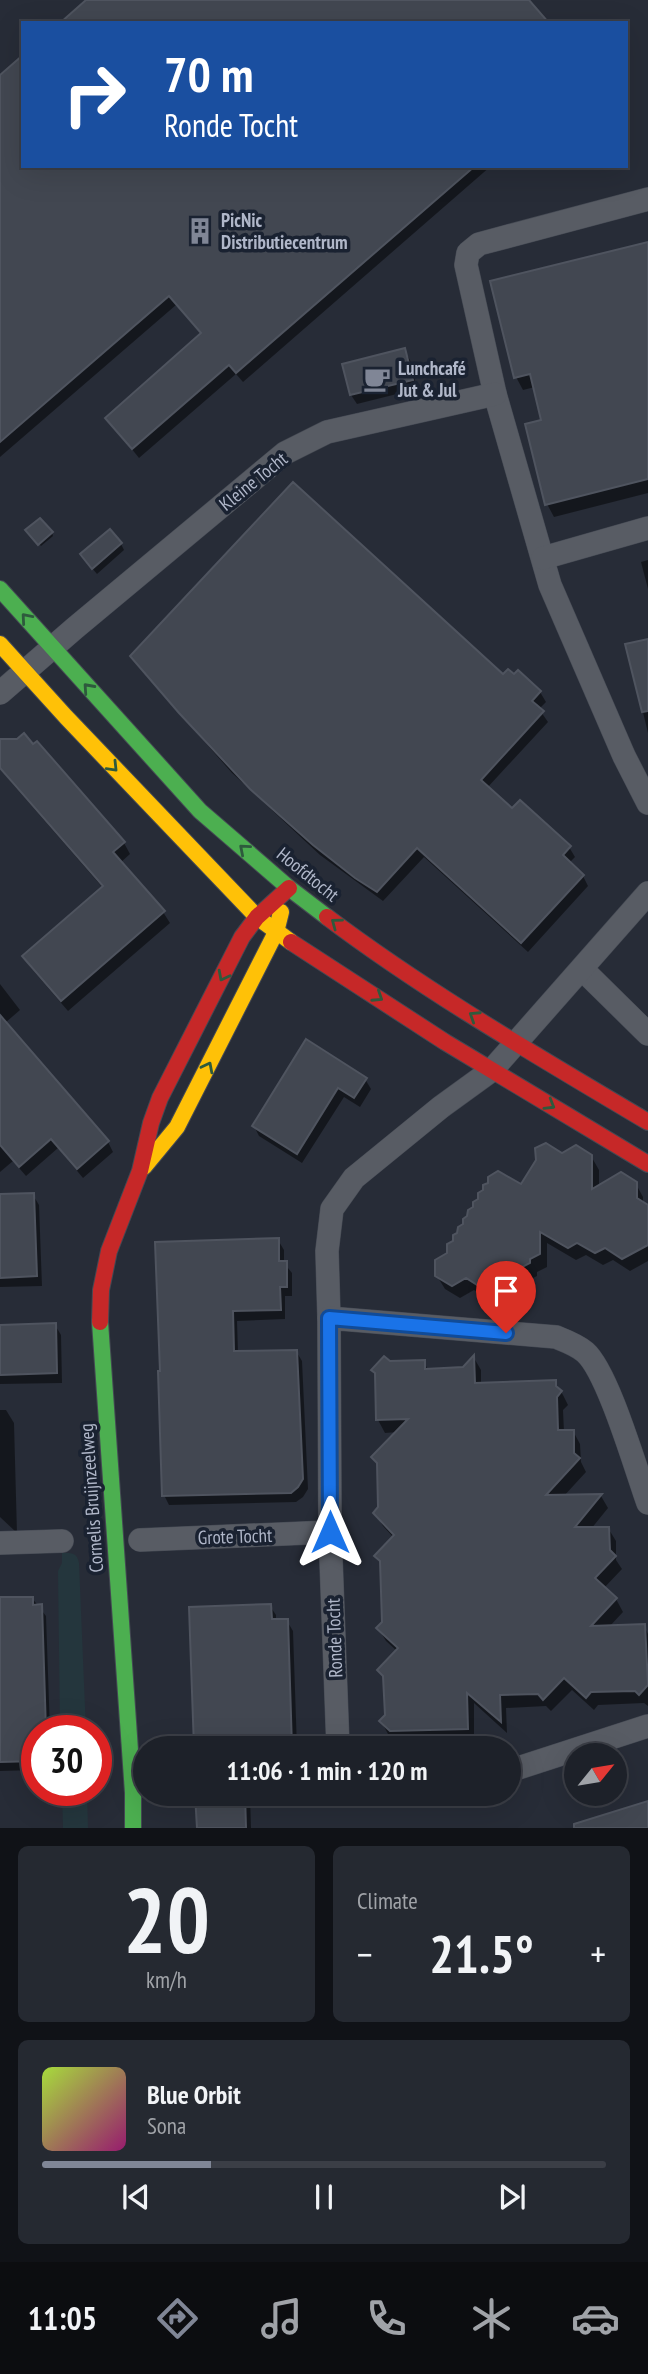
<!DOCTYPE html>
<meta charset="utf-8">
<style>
:root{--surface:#1d2129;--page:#252931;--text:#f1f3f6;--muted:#a0a3a8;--line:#3b3e46;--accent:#808696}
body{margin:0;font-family:"PT Sans Narrow",sans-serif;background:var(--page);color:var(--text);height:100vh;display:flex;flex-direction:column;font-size:26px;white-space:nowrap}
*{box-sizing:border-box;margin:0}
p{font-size:23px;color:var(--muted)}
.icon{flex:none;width:38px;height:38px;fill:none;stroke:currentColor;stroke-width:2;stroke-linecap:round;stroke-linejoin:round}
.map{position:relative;height:1828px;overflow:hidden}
.side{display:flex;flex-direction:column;gap:18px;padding:18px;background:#101217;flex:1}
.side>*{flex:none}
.banner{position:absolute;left:21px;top:21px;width:607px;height:147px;border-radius:0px;box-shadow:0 7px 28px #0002,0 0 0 2px var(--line);background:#1a4fa0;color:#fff;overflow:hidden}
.needle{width:46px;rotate:60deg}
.tools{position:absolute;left:564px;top:1743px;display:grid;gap:14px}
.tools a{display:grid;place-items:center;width:63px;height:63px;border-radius:50%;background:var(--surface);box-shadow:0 7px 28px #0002,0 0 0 2px var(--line);font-size:35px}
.speed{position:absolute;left:21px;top:1715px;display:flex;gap:14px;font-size:35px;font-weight:700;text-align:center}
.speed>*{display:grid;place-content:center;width:91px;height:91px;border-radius:50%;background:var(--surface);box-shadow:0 7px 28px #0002,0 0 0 2px var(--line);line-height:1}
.speed .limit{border:10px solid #d22;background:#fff;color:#111}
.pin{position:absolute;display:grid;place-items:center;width:60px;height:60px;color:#fff;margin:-72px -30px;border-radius:50% 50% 50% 0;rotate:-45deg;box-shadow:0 0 7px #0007}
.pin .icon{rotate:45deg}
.me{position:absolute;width:77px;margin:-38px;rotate:0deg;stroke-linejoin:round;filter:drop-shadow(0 0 5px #0008)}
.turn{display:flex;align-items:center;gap:24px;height:147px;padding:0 28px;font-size:32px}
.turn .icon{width:91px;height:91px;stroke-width:2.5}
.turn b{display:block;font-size:49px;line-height:60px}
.big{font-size:52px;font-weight:800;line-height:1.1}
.side .widget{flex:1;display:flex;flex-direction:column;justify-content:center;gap:10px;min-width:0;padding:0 24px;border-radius:10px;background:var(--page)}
.side .dial{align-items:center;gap:0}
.dial b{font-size:91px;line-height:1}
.song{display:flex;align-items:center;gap:21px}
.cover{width:84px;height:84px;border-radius:10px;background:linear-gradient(135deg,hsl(80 70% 55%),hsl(320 70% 35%))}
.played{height:7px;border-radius:4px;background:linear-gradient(90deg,var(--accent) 30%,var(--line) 30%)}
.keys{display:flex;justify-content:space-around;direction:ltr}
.heat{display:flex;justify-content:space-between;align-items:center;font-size:38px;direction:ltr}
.side .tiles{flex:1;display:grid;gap:18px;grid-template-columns:1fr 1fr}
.widget:last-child{grid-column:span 2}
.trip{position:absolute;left:133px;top:1736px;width:388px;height:70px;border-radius:35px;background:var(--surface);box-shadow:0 7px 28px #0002,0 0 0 2px var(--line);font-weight:800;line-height:70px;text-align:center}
.dock{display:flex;height:112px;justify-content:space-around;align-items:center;background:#0c0d10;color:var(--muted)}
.dock .icon{width:49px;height:49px}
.dock .current{color:var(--accent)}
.dock b{font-size:32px;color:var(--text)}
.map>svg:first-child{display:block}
.green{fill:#24363d}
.shadow{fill:#0007}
.building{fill:#424751;stroke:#4f545f;stroke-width:2}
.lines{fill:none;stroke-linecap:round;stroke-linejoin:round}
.street-casing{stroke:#444953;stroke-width:24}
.fast-casing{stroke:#444953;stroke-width:18}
.slow-casing{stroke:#444953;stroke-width:18}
.jam-casing{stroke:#444953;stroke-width:18}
.street{stroke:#585c64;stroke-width:23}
.fast{stroke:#4caf50;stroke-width:16}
.slow{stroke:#ffc107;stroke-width:16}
.jam{stroke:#c62828;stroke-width:16}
.oneway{stroke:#2e5a3d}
.route-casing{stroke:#114b97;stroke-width:18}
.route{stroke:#1a73e8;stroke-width:12}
.labels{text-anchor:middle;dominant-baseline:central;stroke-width:7;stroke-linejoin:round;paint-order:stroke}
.poi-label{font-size:19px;font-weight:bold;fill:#b0b7c9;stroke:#1a2231;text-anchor:start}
.street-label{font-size:19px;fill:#b0b7c9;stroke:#1a2231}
</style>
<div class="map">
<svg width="648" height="1828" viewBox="0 0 648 1828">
<rect width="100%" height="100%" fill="#272c37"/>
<g class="green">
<path d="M62 1553C71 1553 77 1552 79 1563L86 1731H60L58 1571 62 1563Z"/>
<path d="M62 1790H87L88 1828H63Z"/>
</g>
<g class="shadow">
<path d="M0 77 23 166H491L243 382 236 374 139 458 107 418 202 335 176 305 0 457Z"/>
<path d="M648 244V493L554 517 547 504 543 421 535 387 523 390 516 377Z"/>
<path d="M404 350 410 360 417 389 357 404 351 395Z"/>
<path d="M29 533H52L53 536 41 546Z"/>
<path d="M121 544 124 550 97 574 86 561Z"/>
<path d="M648 560V589L641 562Z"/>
<path d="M648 641V733L627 646Z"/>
<path d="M133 656 503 676 514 677 518 672 540 692 546 702 539 709 548 722 487 788 512 811 569 847 575 857 569 863 583 876 588 886 528 952 424 857 383 901 320 855 232 773 138 666Z"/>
<path d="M37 743 124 843 130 854 120 863 163 912 170 923 68 1011 31 968 24 957 103 888 11 782 4 771 0 756 32 747Z"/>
<path d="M0 984 20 1010 5 1023 108 1142 113 1152 83 1178 58 1148 26 1176 13 1161 0 1172Z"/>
<path d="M307 1042 365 1079 371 1089 360 1107 344 1097 302 1163 259 1136 254 1126Z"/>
<path d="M562 1155 591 1156 599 1170V1187L636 1184 643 1197V1204L648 1207V1261L630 1271 613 1260 603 1265 586 1255 576 1260 547 1243V1267L537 1272V1276L490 1300 474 1290 460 1298 445 1289 437 1276 449 1254 521 1187Z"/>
<path d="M33 1195 39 1205 42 1286 0 1287V1196Z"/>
<path d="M278 1240 284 1250V1263L292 1273V1296H285V1319L237 1321 238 1353 296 1351 302 1361 308 1489 303 1497 296 1502 169 1505 164 1495 160 1373Z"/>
<path d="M55 1325 61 1335 62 1383 0 1384V1326Z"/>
<path d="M474 1358 481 1370V1385L555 1382 563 1395 568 1405 563 1410 564 1432 573 1431 580 1444 581 1462 586 1472 563 1497 601 1496 608 1508 591 1529 608 1528 616 1541V1560L622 1569 604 1588 616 1599 623 1612 609 1627 644 1626 648 1634V1706L644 1703 598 1705 594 1710 572 1690 551 1711 546 1706 506 1708 507 1733 474 1703V1741L398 1743 388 1734 381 1721 386 1716 385 1680 380 1670 397 1651 386 1641 378 1628 384 1623 382 1566 376 1556 394 1538 383 1526 375 1513 380 1508 379 1467 374 1458 398 1432 385 1433 378 1420 390 1363 424 1362 428 1370 463 1369Z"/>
<path d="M0 1410H6L14 1423 17 1533 0 1517Z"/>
<path d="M32 1598 46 1616 50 1731H37V1770L0 1771V1599Z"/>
<path d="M270 1606 276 1615V1621H287L293 1631 297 1748H196L191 1608Z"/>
<path d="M197 1794H284L250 1795 251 1828H198Z"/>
</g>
<g class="building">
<path d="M86 0H529L549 23H60Z"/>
<path d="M23 55V166H475L236 373 229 365 132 449 105 418 201 333 169 296 0 442V75Z"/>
<path d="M648 242V479L545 505 525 424 541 420 530 374 514 378 490 281Z"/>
<path d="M405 348 413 380 350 395 342 364Z"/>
<path d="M293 482 503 674 508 669 514 674 518 670 541 691 532 701 544 711 481 780 512 808 520 800 571 846 563 855 584 875 521 943 417 848 377 892 355 878 313 845 250 789 179 713 130 656Z"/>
<path d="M40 518 53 532 38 545 25 530Z"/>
<path d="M110 529 122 543 92 569 80 554Z"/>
<path d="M648 639V711L642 712 625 644Z"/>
<path d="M24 733 33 744 37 741 125 842 113 852 165 911 61 1001 22 956 103 886 0 768V739H17Z"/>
<path d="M0 1015 109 1141 77 1169 51 1139 19 1167 0 1145Z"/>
<path d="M306 1039 367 1078 354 1098 338 1088 297 1154 252 1126Z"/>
<path d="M546 1143 562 1153 576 1145 592 1155V1189L621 1172 637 1182V1198L648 1205V1245L622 1259 605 1248 595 1253 577 1243 568 1248 540 1232V1254L530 1259V1263L482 1288 466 1278 452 1286 435 1276V1260L447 1253V1244L453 1241V1235L457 1233 458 1227 463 1224V1219L467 1216 468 1210 473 1207V1202L478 1199V1193L483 1190V1185L488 1183V1177L498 1171 521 1184 536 1160 535 1148Z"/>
<path d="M34 1193 37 1276 0 1278V1194Z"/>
<path d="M279 1238V1261H287V1287H280L281 1310 233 1311 234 1351 297 1350 303 1479 298 1487 291 1493 162 1496 158 1371H160L155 1242Z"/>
<path d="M56 1323 57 1373 0 1375V1325Z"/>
<path d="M474 1355 475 1383 556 1380V1386L562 1391 557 1397 558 1430H574V1453L580 1458 546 1495 602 1494 575 1527H609L610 1550 616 1556 595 1578 617 1598 591 1626 645 1624 648 1685 639 1695 635 1691 591 1692 586 1698 564 1678 543 1700 538 1694 500 1695 501 1722 467 1693 468 1729 390 1731 379 1721 385 1715 383 1676 377 1670 398 1648 376 1628 382 1622 380 1561 374 1556 394 1535 373 1513 378 1507 377 1463 371 1457 408 1419 376 1420 375 1373 371 1370 384 1356 390 1361 425 1360V1369L463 1367Z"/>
<path d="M0 1597H33V1605L42 1604 46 1731H37V1761L0 1762Z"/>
<path d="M271 1604 272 1619H288L292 1748H194L189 1607Z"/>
<path d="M195 1794H245L246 1828H197Z"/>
<path d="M648 1801V1828H574V1824Z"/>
</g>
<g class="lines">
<defs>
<g id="street">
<path d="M648 199 479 244 468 253 466 265 495 394 550 585 624 756 648 803"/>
<path d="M543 558 648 528"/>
<path d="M0 693 75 628 285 453 327 432 495 394"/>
<path d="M582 969 648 1034"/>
<path d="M329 1318 327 1251 332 1209 354 1178 441 1107 492 1070 648 893"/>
<path d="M140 1540 330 1532"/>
<path d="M0 1543 62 1541"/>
<path d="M338 1748 330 1532 329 1318 556 1337C566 1341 577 1345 585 1352 608 1372 636 1470 648 1503"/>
<path d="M509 1771 648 1726"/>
<path d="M374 1794 412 1796 423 1794"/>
</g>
<g id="fast">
<path d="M0 589 200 811 289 888 327 917"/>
<path d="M100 1322 133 1793V1828"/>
</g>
<g id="slow">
<path d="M0 644 66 717 257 917 291 942"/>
<path d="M144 1167 177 1127 276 932 281 912"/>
</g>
<g id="jam">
<path d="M327 917C428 993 539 1057 648 1122"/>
<path d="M291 942 445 1042 648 1164"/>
<path d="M100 1322 101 1290 109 1251 140 1171 151 1123 160 1098 242 937 257 917 289 888"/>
</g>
</defs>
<use href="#street" class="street-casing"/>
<use href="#fast" class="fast-casing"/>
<use href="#slow" class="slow-casing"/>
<use href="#jam" class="jam-casing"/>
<use href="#street" class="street"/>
<use href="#fast" class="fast"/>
<use href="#slow" class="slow"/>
<use href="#jam" class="jam"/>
</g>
<defs><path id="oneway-chevron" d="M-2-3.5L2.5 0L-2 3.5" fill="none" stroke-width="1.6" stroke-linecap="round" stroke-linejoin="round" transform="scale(1.75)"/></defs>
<g class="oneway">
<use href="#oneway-chevron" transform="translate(26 618) rotate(-131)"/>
<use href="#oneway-chevron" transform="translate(88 688) rotate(-132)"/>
<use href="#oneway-chevron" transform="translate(113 767) rotate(46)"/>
<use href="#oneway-chevron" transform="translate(244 849) rotate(-139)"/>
<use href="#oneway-chevron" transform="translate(336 923) rotate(-143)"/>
<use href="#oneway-chevron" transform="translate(223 976) rotate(117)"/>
<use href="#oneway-chevron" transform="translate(378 997) rotate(33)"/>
<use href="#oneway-chevron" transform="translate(474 1016) rotate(-147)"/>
<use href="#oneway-chevron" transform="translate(208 1067) rotate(-63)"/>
<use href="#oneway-chevron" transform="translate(550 1105) rotate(31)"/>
</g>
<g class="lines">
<defs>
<path id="route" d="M330 1532 329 1318 506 1333"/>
</defs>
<use href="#route" class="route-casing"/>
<use href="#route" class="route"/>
</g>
<defs>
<symbol id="building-bare" viewBox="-9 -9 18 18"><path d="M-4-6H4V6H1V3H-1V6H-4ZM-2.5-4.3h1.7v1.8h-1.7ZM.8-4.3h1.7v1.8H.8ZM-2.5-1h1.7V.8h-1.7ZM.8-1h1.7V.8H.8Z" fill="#808696" stroke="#1a2231" stroke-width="2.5" paint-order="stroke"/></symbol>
<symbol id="cafe-bare" viewBox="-9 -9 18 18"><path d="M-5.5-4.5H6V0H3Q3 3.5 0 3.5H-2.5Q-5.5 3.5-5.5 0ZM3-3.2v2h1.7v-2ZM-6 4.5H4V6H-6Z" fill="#808696" stroke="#1a2231" stroke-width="2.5" paint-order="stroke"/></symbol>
</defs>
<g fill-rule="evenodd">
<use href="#building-bare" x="181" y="212" width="38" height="38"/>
<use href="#cafe-bare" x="358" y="360" width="38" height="38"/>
</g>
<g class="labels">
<g class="poi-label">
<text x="221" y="220">PicNic<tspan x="221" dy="22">Distributiecentrum</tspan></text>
<text x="398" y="368">Lunchcafé<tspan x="398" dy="22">Jut &amp; Jul</tspan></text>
</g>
<g class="street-label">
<text transform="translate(253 481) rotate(-39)">Kleine Tocht</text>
<text transform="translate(308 874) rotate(39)">Hoofdtocht</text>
<text transform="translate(91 1498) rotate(-94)">Cornelis Bruijnzeelweg</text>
<text transform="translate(235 1536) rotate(-2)">Grote Tocht</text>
<text transform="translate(334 1638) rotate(-92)">Ronde Tocht</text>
</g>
</g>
</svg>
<div class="tools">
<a><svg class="needle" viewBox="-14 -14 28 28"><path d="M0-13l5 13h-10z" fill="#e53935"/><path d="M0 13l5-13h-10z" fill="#a0a3a8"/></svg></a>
</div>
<div class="speed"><div class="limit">30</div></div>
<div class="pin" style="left:506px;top:1333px;background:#d93025"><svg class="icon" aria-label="arrive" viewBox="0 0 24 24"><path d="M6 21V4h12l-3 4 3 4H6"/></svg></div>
<svg class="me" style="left:330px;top:1532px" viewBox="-20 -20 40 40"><path d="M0-17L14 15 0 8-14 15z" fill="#1a73e8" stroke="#fff" stroke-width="4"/></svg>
<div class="trip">11:06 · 1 min · 120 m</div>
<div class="banner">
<div class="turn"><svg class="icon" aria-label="right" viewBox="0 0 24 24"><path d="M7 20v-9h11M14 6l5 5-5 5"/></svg><div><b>70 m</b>Ronde Tocht</div></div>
</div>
</div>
<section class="side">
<div class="tiles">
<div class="widget dial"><b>20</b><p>km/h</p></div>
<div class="widget"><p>Climate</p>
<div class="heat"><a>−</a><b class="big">21.5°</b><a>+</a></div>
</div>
<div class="widget">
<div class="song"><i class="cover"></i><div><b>Blue Orbit</b><p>Sona</p></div></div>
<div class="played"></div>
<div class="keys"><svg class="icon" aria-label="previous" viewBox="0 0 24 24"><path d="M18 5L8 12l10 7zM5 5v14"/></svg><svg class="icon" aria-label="pause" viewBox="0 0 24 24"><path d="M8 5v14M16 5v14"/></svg><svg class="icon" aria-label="next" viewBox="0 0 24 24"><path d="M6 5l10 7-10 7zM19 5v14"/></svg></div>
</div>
</div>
</section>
<nav class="dock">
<b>11:05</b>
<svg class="icon current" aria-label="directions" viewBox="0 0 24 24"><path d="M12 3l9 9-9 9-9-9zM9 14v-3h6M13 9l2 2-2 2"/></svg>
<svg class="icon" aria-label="music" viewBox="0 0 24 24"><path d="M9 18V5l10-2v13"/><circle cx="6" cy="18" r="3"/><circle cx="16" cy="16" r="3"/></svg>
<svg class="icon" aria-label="phone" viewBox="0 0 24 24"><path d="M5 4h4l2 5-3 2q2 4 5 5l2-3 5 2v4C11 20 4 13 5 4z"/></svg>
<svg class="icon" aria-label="climate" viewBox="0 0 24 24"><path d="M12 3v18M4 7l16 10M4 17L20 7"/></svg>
<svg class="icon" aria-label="car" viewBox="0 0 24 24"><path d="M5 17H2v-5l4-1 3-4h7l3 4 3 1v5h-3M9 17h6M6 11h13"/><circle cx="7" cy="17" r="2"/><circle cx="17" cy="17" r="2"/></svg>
</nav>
